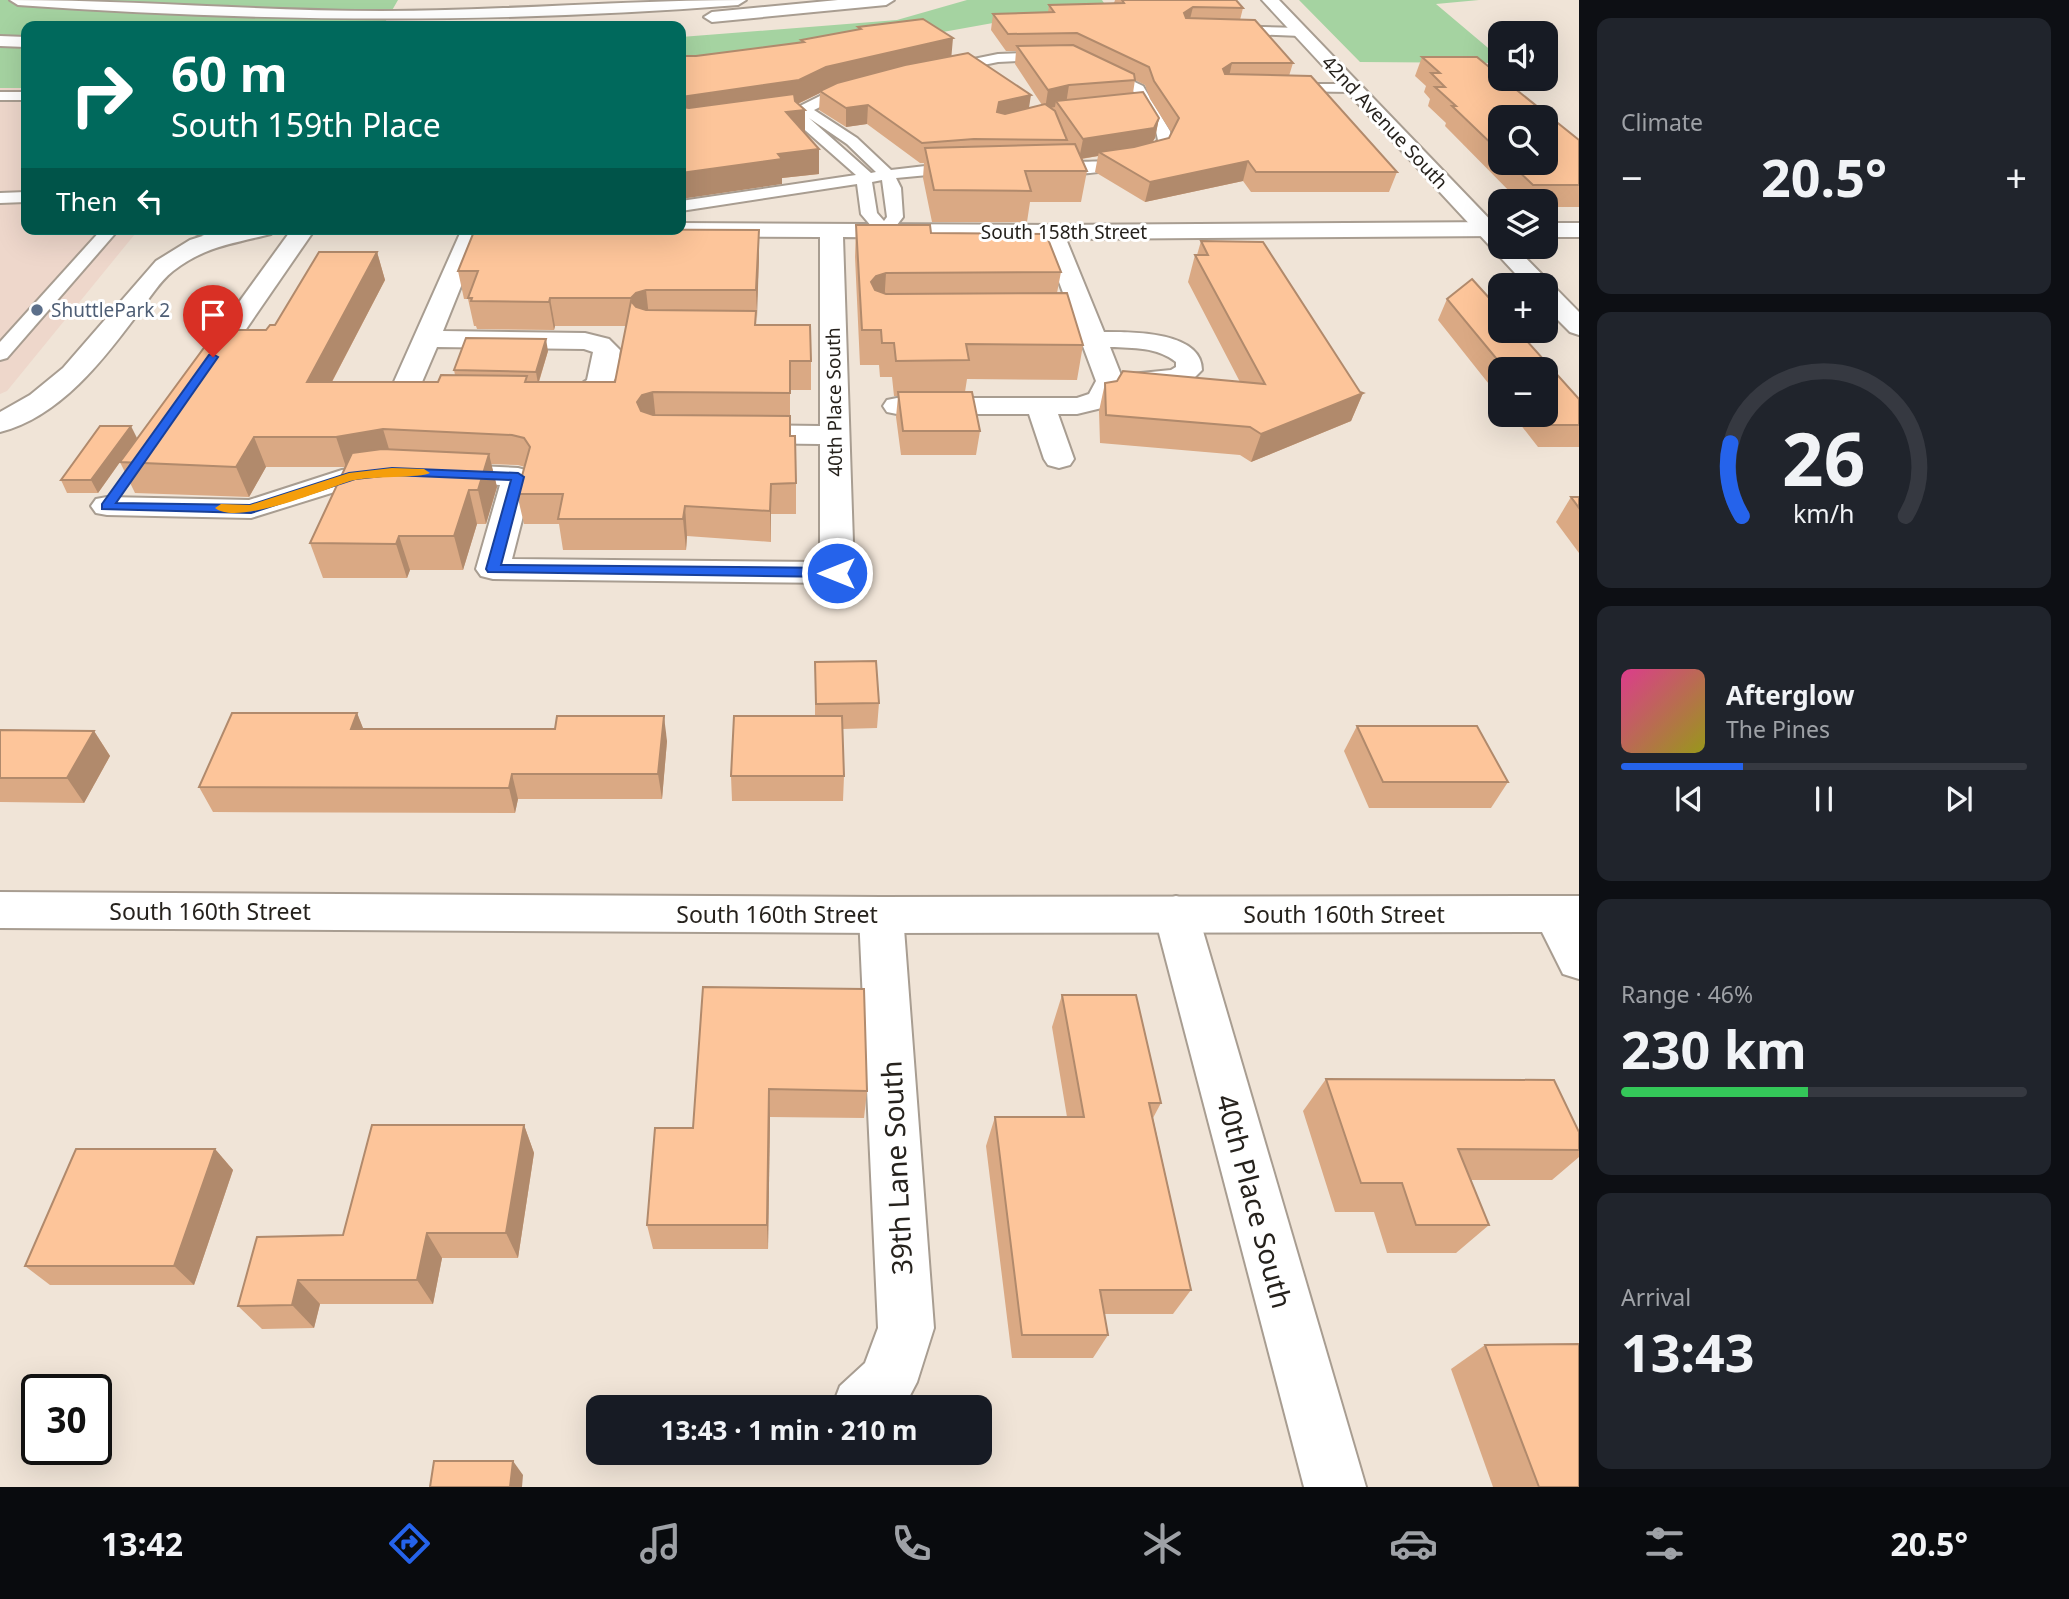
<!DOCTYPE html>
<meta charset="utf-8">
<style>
:root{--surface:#171b24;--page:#20242c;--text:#f1f3f6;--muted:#9ea1a6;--line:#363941;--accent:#2563eb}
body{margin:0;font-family:"Noto Sans",sans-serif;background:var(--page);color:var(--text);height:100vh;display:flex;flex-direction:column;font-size:26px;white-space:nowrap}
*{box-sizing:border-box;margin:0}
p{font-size:23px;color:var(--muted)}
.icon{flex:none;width:38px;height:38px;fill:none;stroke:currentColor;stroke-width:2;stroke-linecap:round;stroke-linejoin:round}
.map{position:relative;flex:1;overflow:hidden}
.details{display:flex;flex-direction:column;gap:18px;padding:18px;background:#0d0f14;width:490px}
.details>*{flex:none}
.hud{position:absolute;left:21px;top:21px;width:665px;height:214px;border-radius:14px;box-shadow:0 7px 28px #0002;background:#00695c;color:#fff;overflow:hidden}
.buttons{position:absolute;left:1488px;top:21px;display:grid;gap:14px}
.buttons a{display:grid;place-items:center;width:70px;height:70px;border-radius:14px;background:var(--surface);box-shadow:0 7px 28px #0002;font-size:35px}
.speed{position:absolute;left:21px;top:1374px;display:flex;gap:14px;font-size:35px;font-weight:700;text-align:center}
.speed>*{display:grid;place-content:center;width:91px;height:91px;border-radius:50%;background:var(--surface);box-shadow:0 7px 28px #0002;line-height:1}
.speed .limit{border:4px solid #111;border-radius:10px;background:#fff;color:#111}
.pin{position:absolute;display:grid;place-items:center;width:60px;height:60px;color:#fff;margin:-72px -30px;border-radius:50% 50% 50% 0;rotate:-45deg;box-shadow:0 0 7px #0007}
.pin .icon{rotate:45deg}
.me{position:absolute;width:77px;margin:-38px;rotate:270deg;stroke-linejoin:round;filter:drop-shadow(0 0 5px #0008)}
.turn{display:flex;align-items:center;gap:24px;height:147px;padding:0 35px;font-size:32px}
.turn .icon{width:91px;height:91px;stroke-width:2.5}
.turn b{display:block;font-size:49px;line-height:60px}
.then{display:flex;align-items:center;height:66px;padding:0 35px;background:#0003;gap:14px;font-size:26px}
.big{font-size:52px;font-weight:700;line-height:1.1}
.details .card{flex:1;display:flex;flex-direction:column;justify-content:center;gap:10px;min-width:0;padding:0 24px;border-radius:14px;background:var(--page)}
.details .dial{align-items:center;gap:0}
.dial svg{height:182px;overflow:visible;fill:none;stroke:var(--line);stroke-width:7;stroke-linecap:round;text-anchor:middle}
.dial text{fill:var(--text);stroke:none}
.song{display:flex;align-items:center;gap:21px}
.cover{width:84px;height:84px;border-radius:10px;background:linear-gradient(135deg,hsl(330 70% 55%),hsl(60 70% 35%))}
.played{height:7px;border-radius:4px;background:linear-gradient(90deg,var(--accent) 30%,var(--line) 30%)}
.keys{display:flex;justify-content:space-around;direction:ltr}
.heat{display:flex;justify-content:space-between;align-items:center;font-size:38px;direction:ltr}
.charge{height:10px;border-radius:5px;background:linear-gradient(90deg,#34c759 46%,var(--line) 0)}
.trip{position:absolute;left:586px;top:1395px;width:406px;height:70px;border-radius:14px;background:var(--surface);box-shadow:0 7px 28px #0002;font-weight:700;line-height:70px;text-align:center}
.dock{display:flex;height:112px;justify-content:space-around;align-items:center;background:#090b0e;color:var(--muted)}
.dock .icon{width:49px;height:49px}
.dock .selected{color:var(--accent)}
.dock b{font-size:32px;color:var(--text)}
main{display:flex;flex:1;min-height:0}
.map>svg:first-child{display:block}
.commercial{fill:#eed7cb}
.green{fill:#a5d3a1}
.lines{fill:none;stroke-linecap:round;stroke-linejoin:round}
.lane-casing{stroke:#a89d91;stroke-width:4}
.street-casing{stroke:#a89d91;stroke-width:4}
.secondary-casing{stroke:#a89d91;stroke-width:4}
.highway-casing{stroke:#a89d91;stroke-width:4}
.lane{fill:#fff;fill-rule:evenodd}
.street{fill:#fff;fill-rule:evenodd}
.secondary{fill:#fff;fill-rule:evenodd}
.highway{fill:#fff;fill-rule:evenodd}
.wall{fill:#daa984;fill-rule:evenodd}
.shaded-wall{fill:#b18a6c}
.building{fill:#fdc59a;stroke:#b18a6c;stroke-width:2}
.route{fill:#2563eb;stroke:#184099;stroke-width:2}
.slow{fill:#f59e0b}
.service-dot{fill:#5c6f8a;stroke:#fff;stroke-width:2.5}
.labels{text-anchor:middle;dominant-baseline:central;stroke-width:6;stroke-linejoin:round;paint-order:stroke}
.far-street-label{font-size:19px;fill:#26221d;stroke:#fff}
.far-service-label{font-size:19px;fill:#4e5e75;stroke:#fff;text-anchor:start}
.street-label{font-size:23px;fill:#26221d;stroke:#fff}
.near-street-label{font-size:28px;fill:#26221d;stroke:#fff}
</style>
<main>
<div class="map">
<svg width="1579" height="1487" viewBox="0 0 1579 1487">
<rect width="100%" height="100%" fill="#f0e4d7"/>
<path class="commercial" d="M0 88H26V229H139L7 391 0 394Z"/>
<g class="green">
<path d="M0 0H398L383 26H26V88H0Z"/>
<path d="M967 0H1102L1104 3 681 79V37L897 20Z"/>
<path d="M1299 0H1479L1436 4 1500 58V63L1360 62Z"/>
</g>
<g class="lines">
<defs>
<g id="lane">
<path d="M1227 26 1301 28 1307 32 1301 36 1223 33 1221 30Z"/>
<path d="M1053 52 1057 53V59L998 62 944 73 938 69 944 65 998 54Z"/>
<path d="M1101 66 1143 86 1170 131 1172 140C1169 145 1167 150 1163 153 1140 171 1071 178 1044 171L1041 168C1057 153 1136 175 1158 140L1156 131 1133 91 1096 73 1095 70Z"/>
<path d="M1283 84H1352L1359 88 1352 92 1278 91 1276 88Z"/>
<path d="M854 86 861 90 859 93 836 99 814 110 857 138 891 170 960 162 968 167 960 172 896 178 901 188 903 217 890 234H878L861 214 857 184 681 211V201L856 175 797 123 796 115 769 119 762 115 769 111 800 106 826 93ZM809 118 847 144 876 172 871 173ZM882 180 887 217 884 221 877 213 872 182Z"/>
<rect x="0" y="92" width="26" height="8"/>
<path d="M26 192V202L0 203V193Z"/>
<path d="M102 229H119L7 358 0 360V342Z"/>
<path d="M190 229H216L228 236 220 241 192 232Z"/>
</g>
<g id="street">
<path d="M1500 222V236L1066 239 1104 332C1131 332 1202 331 1202 370L1188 384 1130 389 1121 387 1110 406 1077 414H1058L1074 459 1070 465 1059 468 1048 465 1044 459 1029 414H897L887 412 883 406 887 400 897 398H1077L1089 394 1096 381 1043 239 843 237 854 573 849 580 837 583 493 579 481 576 476 569 500 485 392 480 357 485 251 518 107 515 96 513 91 506 96 499 107 497 249 500 342 470 392 462 518 468 529 471 533 477 512 559 820 562V444L739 443 729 440 725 434 729 428 739 425 820 426V237L628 236 620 234 617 229H681V223L1052 225ZM1110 347C1134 348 1157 347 1176 362V367L1171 370 1121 375Z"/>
<rect x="1545" y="223" width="34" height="14"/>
<path d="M225 229H274L271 234C235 243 203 247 173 271 159 282 150 298 139 312 104 359 60 417 0 432V412L30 395 63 368 156 261 190 240Z"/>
<path d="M292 229H315L211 380 201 382 191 380 187 374Z"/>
<path d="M462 229H484L443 331 585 333 609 339 620 350 617 375 608 391 596 399 577 404 440 402 407 397 393 384ZM437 347 584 349 593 352 587 380 575 388 425 384 422 382Z"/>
<path d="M1176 896 1191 901 1198 914 1366 1487H1304L1154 914 1161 901Z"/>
<path d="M1555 896 1570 901 1579 917V979L1563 974 1533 914 1540 901Z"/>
<path d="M881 897 896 902 903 915 934 1328 917 1382 904 1407H832L840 1386 865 1363 878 1328 859 915 866 902Z"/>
</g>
<g id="secondary">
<path d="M1262 0H1279L1500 230V247H1515L1579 312V335L1570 332 1545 307V285H1526Z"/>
<path d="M0 892 881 897 1579 896V932L881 933 0 928Z"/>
</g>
<g id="highway">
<path d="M10 0C134 0 257 11 381 11 503 11 624 0 746 0L738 5C497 24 259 22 18 5Z"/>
<path d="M838 0H894L886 5 712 22 704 17 712 12Z"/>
<path d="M0 36 26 37V47L0 46Z"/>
</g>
</defs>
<use href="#lane" class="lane-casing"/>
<use href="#street" class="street-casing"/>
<use href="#secondary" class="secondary-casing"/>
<use href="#highway" class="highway-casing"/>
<use href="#lane" class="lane"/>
<use href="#street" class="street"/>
<use href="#secondary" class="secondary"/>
<use href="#highway" class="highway"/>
</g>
<g class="wall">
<path d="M1115 0H1236L1243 8 1240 20 1293 63 1289 76 1397 172 1389 192H1251L1243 181 1145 202 1095 172 1098 156 1082 159 1087 171 1081 202H1030L1027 222H932L923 178 924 163H920L867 124 846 127 819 110 820 93 798 104 805 133 819 174 782 178V184L696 56 801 43V40L858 30V27L951 56 1029 108 1042 105 1015 64 1016 51H1006L991 30 993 14 1048 12 1049 5 1114 3ZM1135 80 1145 85 1150 99 1171 132 1169 138 1152 142 1155 138 1159 118 1133 93Z"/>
<path d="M1422 57 1579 140V207H1545V201H1519L1445 126 1446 123 1428 106 1430 99 1424 92 1426 86 1415 76ZM1500 117 1545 163H1500Z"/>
<path d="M856 225 931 233 1061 272 1057 293 1083 345 1077 380 967 379 965 392 980 431 976 455H901L896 417 898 396H894L892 377H880L879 365H860L855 257Z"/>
<path d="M475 229 759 230V257L756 325 811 361V390H790V436L796 483V514H771V542L687 536 686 550H563L559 524H524L517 494 525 467 518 465 491 464 497 487 486 524H477L463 570H410L407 578H323L310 543 346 467H266L249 497 135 493 120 462 266 330 377 252 385 280 332 382H438L455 375 454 370 548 351 539 382H615L626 326H555L554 330 477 329 476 326H474L468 299H464L458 271Z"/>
<path d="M1201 241 1360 392 1363 393 1351 421 1251 462 1240 455 1100 443 1099 411 1105 383 1240 382 1188 282 1195 255H1197Z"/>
<path d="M1472 279 1500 310V331H1518L1579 399V447H1538L1513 415H1545V369H1500V398L1438 320 1447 299Z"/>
<path d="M137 438 98 493H67L61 480Z"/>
<path d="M1571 497H1579V553L1556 522Z"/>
<path d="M815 662 879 703 877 728 842 729 844 776 843 801H732L731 776 815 716Z"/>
<path d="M357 713 363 729 667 741 662 799H518L515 813 213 812 199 787Z"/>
<path d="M1357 726 1508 782 1491 808H1369L1344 751Z"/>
<path d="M0 730 94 731 110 756 84 803 0 802Z"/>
<path d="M703 987 867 1091 864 1118 770 1117 768 1249H653L647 1225 693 1128Z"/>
<path d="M1062 995 1161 1103 1153 1118 1191 1290 1173 1314H1104L1108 1335 1093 1358H1012L986 1146 995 1117H1067L1052 1027Z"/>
<path d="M1326 1079 1579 1132V1157L1552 1180H1470L1489 1225 1456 1253H1387L1374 1212H1335L1303 1111Z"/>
<path d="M524 1125 534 1153 518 1258H442L433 1304H320L314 1328 262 1329 238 1306 343 1235Z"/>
<path d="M215 1149 233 1170 194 1285H50L25 1266Z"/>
<path d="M1485 1345 1579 1487H1493L1451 1369Z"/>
</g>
<g class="shaded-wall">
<path d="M1193 7 1189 23 1184 13Z"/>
<path d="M953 38 951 61 820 91V93L799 103 683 121 682 97 826 67Z"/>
<path d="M1232 63 1228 81 1223 69Z"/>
<path d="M1069 85 1066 104 1056 101 1055 107 1045 109 1048 90Z"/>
<path d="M1031 95 1028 114 996 121 999 102Z"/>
<path d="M868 105 867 124 846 127V108Z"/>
<path d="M805 110V134L786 112Z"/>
<path d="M1159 118 1155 138 1149 148 1099 152 1098 156 1079 159 1083 139Z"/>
<path d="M819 149V174L782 178V184L681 199V173L778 154Z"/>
<path d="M1248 161 1243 181 1145 202 1150 182Z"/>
<path d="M759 230V257L757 318 756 290Z"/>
<path d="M377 252 385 280 316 412 307 382Z"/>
<path d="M886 273 884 306 871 282 876 276Z"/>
<path d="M646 290 649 317 634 326 631 298 636 293Z"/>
<path d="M550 298 555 326 554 330 549 302Z"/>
<path d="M546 339 548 351 538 384 536 372Z"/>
<path d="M653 392 656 421 645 424 637 402 642 395Z"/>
<path d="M1363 393 1351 421 1251 462 1261 434Z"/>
<path d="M131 426 137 438 98 493 91 480Z"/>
<path d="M383 429 392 459 346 467 336 437Z"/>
<path d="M254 437 266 467 249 497 236 467Z"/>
<path d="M489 454 497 487 486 524 478 490Z"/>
<path d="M771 484V542L770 511Z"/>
<path d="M469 490 477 524 463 570 454 536Z"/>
<path d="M685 506 687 536 686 550 683 519Z"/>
<path d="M399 536 410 570 407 578 396 544Z"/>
<path d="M357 713 367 738 351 729Z"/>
<path d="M664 716 667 741 662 799 658 774Z"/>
<path d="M94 731 110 756 84 803 67 778Z"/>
<path d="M512 774 518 799 515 813 509 788Z"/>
<path d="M769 1089 770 1117 768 1249 767 1225Z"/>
<path d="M524 1125 534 1153 518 1258 506 1233Z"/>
<path d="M215 1149 233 1170 194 1285 174 1266Z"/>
<path d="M427 1233 442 1258 433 1304 417 1280Z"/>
<path d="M298 1280 320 1304 314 1328 292 1305Z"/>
<path d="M513 1461 523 1475 522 1487H510Z"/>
</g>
<g class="building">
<path d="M1122 0H1236L1243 8 1193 7 1184 13 1186 18 1255 20 1293 63H1232L1223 69 1225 74 1311 76 1397 172H1256L1248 161 1150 182 1099 152 1134 147 1169 138 1179 118 1154 81 1149 67 1077 33 1008 34 993 14 1054 12 1049 5 1124 3Z"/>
<path d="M923 19 953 38 826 67 799 80 682 97 681 107 689 108 794 94 795 101 805 110 786 112 819 149 778 154 782 159 681 173V56H696L804 42 801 40 861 29 858 27Z"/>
<path d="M1073 45 1134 74 1135 80 1069 85 1048 90 1017 46Z"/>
<path d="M968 53 1031 95 999 102 997 112 1005 114 1045 104 1055 111 1067 140 974 139 922 143 868 105 846 108 820 91 837 83 905 65Z"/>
<path d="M1422 57H1477L1500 76V79H1503L1579 140V185H1533L1510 163H1545V117H1500V152L1452 106H1456L1435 87H1445L1431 73H1440Z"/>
<path d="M1143 92 1159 118 1154 128 1083 139 1056 101Z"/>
<path d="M1075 144 1087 171H1025L1031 191 934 190 925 148Z"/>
<path d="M856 225H930L931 233 1046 234 1061 272 886 273 876 276 871 282 875 290 886 294 1067 293 1083 345 966 344 969 360 896 361 894 343H882L881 330H862Z"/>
<path d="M475 229 759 230 756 290H646L636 293 631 298H550L549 302 471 301 472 298H468L478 271H458Z"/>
<path d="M1201 241 1263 242 1360 392 1363 393 1261 434 1250 427 1106 415 1105 383 1117 381 1123 371 1265 384 1195 255H1208Z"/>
<path d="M319 252H377L307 382H438L441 375 527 376 525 382H615L631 301 636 307 646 310 756 311 755 325H810L811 361H790V393L653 392 642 395 637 402 641 411 653 415 790 416V436H795L796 483 771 484 770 511 685 506 683 519H558L563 494H517L530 447 524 438 512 435 383 429 336 437H254L236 467 120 462 217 330H266L270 325H275Z"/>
<path d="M1472 279 1500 310V331H1518L1579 399V425H1550L1542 415H1545V369H1505L1447 299Z"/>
<path d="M466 338 546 339 536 372 454 370Z"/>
<path d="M898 392H972L980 431H903Z"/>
<path d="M100 426H131L91 480H61Z"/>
<path d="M382 449 489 454 478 490H469L454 536H399L396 544 310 543 352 453Z"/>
<path d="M1571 497H1579V508Z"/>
<path d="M876 661 879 703 816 704 815 662Z"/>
<path d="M232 713H357L351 729H555L557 716H664L658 774H512L509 788 199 787Z"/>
<path d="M734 716H842L844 776H731Z"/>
<path d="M1357 726H1477L1508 782H1383Z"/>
<path d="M0 730 94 731 67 778H0Z"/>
<path d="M703 987 864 989 867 1091 769 1089 767 1225H647L655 1128H693Z"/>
<path d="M1062 995H1136L1161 1103H1149L1191 1290H1100L1108 1335H1022L995 1117H1084Z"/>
<path d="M1326 1079 1554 1080 1579 1132V1150L1458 1149 1489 1225H1416L1402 1183H1361Z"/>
<path d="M372 1125H524L506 1233H427L417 1280H298L292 1305 238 1306 257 1237 343 1235Z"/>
<path d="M76 1149H215L174 1266H25Z"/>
<path d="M1579 1344V1487H1539L1485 1345Z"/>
<path d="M434 1461H513L510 1487H430Z"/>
</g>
<path class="route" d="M213 354 218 357 116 503 250 505 349 473 392 468 518 473 524 477 501 565 837 568 844 573 837 577 488 572 486 569 511 480 392 475 355 479 251 513 102 509V504L209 355Z"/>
<path class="slow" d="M392 468 424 469 430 473C423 478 367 476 350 481 323 490 237 526 215 508L221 504 250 505 349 473Z"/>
<circle class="service-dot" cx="37" cy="310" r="7"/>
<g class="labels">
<g class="far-street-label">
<text transform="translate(1385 122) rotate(47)">42nd Avenue South</text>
<text x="1064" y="232">South 158th Street</text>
<text transform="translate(834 402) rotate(-91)">40th Place South</text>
</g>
<g class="far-service-label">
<text x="51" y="310">ShuttlePark 2</text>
</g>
<g class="street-label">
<text x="210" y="911">South 160th Street</text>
<text x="777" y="914">South 160th Street</text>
<text x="1344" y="914">South 160th Street</text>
</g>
<g class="near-street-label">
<text transform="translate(896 1168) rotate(-93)">39th Lane South</text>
<text transform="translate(1255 1201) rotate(75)">40th Place South</text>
</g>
</g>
</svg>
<div class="buttons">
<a><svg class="icon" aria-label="sound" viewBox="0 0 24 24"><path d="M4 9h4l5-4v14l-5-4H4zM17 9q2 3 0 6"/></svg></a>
<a><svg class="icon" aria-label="search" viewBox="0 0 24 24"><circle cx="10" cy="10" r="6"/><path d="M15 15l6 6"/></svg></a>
<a><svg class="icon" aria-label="layers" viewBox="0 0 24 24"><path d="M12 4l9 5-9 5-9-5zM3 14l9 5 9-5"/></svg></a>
<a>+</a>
<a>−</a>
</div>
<div class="speed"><div class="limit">30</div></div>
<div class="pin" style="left:213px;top:357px;background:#d93025"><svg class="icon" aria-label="arrive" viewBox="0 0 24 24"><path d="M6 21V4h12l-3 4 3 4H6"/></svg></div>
<svg class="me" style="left:837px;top:573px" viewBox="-20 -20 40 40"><circle r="17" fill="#2563eb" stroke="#fff" stroke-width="3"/><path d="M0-11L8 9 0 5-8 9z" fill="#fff"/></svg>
<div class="trip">13:43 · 1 min · 210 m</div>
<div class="hud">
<div class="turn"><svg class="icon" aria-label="right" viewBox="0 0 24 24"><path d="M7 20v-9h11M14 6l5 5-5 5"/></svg><div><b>60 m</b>South 159th Place</div></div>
<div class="then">Then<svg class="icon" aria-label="left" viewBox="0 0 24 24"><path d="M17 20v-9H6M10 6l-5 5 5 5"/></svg></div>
</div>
</div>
<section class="details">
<div class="card"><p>Climate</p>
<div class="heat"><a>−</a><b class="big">20.5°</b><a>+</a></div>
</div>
<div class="card dial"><svg viewBox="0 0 100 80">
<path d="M14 69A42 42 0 1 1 86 69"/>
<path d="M14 69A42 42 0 0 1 9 37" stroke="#2563eb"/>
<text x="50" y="56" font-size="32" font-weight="700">26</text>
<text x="50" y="72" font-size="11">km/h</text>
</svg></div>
<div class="card">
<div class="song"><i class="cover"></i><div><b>Afterglow</b><p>The Pines</p></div></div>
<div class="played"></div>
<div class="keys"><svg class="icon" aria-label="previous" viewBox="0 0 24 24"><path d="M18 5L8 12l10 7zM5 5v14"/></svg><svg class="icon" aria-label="pause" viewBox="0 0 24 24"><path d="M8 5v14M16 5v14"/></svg><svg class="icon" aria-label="next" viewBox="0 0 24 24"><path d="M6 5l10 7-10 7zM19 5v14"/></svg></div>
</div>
<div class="card"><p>Range · 46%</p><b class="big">230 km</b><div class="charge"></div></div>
<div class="card"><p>Arrival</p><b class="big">13:43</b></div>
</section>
</main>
<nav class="dock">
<b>13:42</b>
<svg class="icon selected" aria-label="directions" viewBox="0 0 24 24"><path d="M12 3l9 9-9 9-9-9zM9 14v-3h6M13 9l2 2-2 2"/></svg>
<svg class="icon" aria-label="music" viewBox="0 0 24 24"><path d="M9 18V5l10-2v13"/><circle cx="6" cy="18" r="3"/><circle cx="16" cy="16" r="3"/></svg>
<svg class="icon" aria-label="phone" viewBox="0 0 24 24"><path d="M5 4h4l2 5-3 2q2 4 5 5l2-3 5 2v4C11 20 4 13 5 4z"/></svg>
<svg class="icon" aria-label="climate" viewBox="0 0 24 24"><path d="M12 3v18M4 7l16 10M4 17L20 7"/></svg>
<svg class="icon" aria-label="car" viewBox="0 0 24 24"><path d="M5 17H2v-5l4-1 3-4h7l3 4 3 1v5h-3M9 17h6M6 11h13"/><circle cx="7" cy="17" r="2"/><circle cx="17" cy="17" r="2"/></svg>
<svg class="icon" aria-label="filters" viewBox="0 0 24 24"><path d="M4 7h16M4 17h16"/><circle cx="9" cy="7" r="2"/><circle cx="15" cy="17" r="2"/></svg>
<b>20.5°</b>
</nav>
